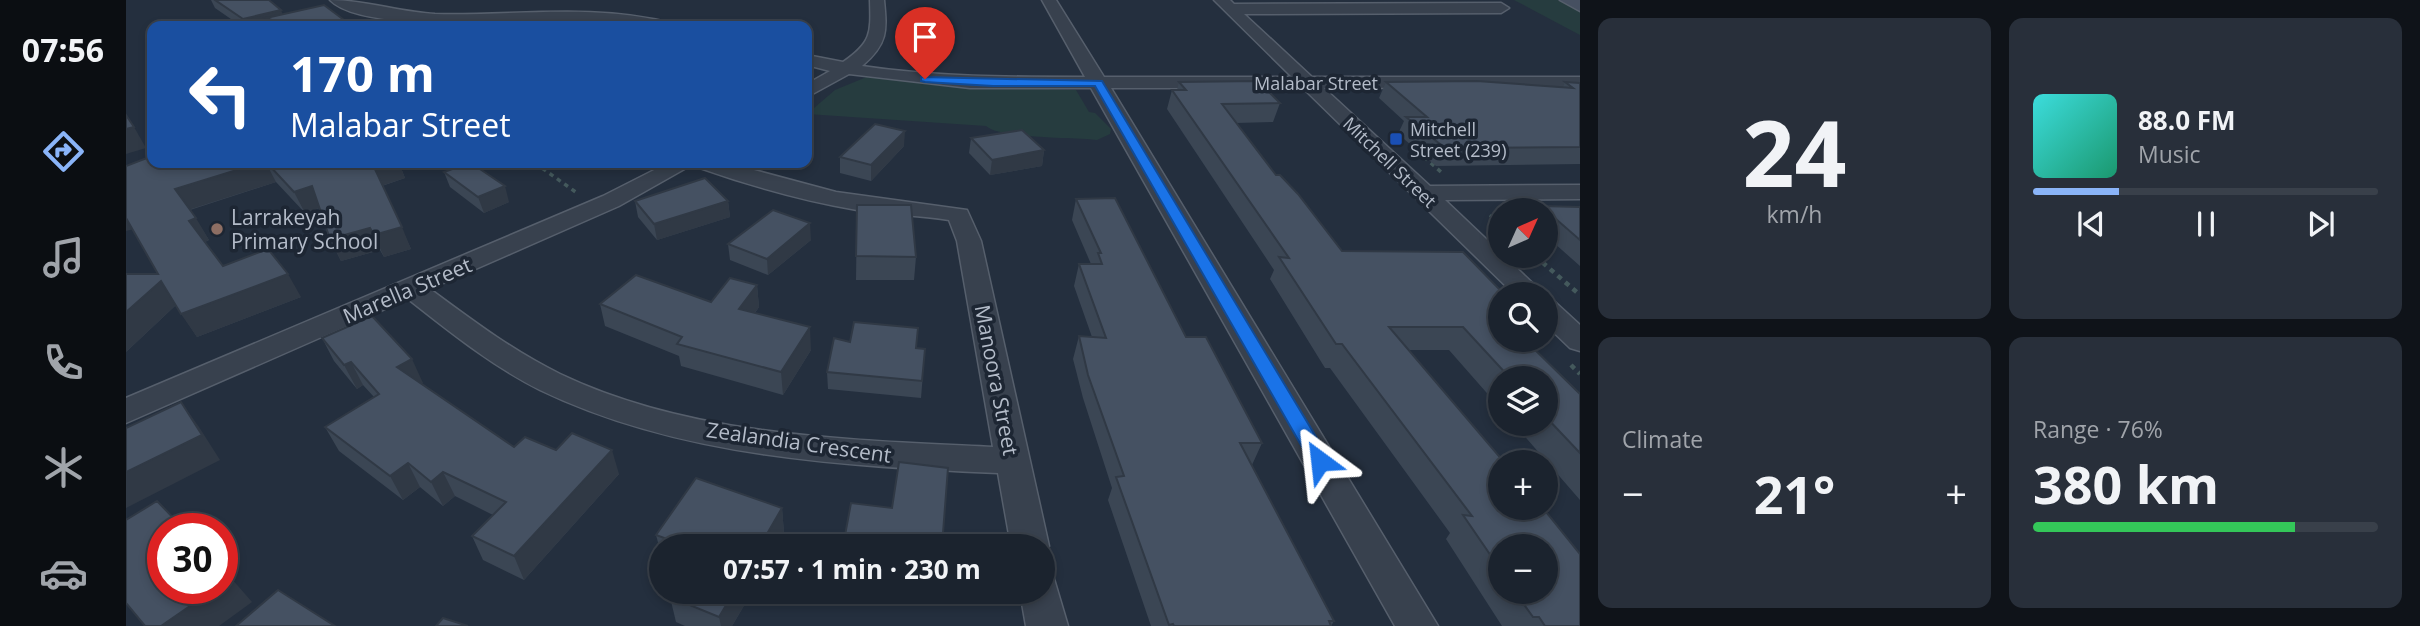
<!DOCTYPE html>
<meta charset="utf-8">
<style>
:root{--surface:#1b232e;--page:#282f3a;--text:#f1f3f6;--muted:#a0a4aa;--line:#39404a;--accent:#8ab4f8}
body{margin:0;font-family:"Open Sans",sans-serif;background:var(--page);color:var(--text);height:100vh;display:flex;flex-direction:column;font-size:26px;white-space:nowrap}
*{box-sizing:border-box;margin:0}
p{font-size:23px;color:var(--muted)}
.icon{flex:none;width:38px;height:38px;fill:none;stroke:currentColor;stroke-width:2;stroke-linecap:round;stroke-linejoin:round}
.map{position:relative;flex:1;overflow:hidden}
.sheet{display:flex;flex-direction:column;gap:18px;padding:18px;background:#0f1319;width:840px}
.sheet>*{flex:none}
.banner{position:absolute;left:21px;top:21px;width:665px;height:147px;border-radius:14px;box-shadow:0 4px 10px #0003,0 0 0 2px var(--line);background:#1a4fa0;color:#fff;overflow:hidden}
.needle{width:46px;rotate:45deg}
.buttons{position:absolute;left:1362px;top:198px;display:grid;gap:14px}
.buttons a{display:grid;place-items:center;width:70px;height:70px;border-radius:50%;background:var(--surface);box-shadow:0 4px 10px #0003,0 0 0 2px var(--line);font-size:35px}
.speed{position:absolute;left:21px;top:513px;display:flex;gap:14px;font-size:35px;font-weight:700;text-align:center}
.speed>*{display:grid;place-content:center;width:91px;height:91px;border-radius:50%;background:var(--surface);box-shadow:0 4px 10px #0003,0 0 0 2px var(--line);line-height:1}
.speed .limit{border:10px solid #d22;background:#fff;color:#111}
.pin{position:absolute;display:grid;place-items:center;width:60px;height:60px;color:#fff;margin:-72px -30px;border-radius:50% 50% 50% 0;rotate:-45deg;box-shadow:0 0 7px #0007}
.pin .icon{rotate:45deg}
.me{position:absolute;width:77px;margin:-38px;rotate:330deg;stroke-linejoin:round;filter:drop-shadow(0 0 5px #0008)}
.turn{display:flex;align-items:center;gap:24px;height:147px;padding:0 28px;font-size:32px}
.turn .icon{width:91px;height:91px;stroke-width:2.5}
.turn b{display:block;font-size:49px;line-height:60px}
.big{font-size:52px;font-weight:700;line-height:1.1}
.sheet .widget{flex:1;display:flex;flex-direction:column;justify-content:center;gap:10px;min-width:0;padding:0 24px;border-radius:14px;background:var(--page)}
.sheet .dial{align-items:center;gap:0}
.dial b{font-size:91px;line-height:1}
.song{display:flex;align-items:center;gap:21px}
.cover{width:84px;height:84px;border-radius:10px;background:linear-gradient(135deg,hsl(180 70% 55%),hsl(160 70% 35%))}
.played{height:7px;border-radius:4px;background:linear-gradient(90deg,var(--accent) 25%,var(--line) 25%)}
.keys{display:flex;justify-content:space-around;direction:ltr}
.heat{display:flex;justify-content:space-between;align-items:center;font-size:38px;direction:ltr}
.charge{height:10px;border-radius:5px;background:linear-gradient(90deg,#34c759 76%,var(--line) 0)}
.sheet .tiles{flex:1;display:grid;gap:18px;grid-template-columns:repeat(2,1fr)}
.trip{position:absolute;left:523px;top:534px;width:406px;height:70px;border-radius:35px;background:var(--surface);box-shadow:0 4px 10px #0003,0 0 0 2px var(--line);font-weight:700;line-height:70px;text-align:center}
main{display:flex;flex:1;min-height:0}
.menu{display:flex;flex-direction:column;width:126px;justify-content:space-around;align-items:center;background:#0b0e12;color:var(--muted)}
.menu .icon{width:49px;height:49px}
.menu .active{color:var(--accent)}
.menu b{font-size:32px;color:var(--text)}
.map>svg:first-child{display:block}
.green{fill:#263c3f}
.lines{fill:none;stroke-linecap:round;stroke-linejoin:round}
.street-casing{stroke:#565f6c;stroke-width:3}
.secondary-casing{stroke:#565f6c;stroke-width:3}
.path-far1{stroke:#44595c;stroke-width:3.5;stroke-dasharray:4.5 4.5;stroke-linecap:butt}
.path{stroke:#44595c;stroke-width:4.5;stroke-dasharray:5 5;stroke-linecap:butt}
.street{fill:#38414e;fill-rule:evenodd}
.secondary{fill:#465061;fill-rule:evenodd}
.wall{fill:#3b4654;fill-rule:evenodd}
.shaded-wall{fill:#303945}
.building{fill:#455162;stroke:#303945;stroke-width:2}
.route{fill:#1a73e8;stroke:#114b97;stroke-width:2}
.transit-dot{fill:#1a4fb4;stroke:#1d2633;stroke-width:2.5}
.education-dot{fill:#8d6e63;stroke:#1d2633;stroke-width:2.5}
.labels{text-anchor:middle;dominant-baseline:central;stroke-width:7;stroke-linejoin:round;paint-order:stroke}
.far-street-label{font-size:18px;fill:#b4bcc9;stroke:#1d2633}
.far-poi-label{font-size:18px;fill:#b4bcc9;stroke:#1d2633;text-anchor:start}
.poi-label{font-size:21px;fill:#b4bcc9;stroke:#1d2633;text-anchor:start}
.street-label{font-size:21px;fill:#b4bcc9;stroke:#1d2633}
</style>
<main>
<nav class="menu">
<b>07:56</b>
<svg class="icon active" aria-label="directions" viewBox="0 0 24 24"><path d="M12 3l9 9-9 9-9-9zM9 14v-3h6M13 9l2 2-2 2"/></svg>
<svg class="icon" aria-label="music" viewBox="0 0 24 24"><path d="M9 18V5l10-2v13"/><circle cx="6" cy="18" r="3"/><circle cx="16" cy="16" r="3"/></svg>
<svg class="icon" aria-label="phone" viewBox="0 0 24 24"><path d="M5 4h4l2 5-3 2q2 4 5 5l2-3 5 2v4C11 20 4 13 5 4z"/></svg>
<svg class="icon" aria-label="climate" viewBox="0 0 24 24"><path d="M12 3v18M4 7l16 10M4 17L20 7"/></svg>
<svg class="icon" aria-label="car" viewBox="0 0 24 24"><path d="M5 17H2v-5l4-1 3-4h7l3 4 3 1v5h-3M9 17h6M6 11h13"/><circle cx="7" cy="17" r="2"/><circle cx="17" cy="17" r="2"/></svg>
</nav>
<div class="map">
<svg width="1454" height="626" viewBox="0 0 1454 626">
<rect width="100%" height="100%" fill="#242f3e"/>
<g class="green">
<path d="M1388 0H1434L1454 10V35Z"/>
<path d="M743 76 818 85 950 90 963 112 969 113 985 129 984 134 971 140C948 137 874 139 860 126L681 114 709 90Z"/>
</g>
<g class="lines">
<defs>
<g id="street">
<path d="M204 0C239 0 273 12 309 14 388 16 467 3 545 23L547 26C513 28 480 21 446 21 396 20 237 34 204 0Z"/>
<path d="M744 0H758C761 31 762 44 736 66 810 77 884 77 959 77L916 0H930L978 77H1166L1088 0H1104L1108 4 1375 3 1383 8 1375 13 1118 14 1186 77H1454V87L1198 88 1304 186 1454 185V199L1319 200 1418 294H1388L1177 88H985L1312 626H1269L965 88H844L723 74 681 97V84L704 71 681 65V55L717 62C746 42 745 33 744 0Z"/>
<path d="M542 163H569L493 206 304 289C346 320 387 351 434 374 566 437 724 440 867 447L831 241 823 220C792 215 762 215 731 210 678 201 625 186 574 168L571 163H602L710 192 841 210 855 241 923 546 917 557V546H885L872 473C719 466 555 458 414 390 366 366 324 332 282 299L0 423V398L477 196Z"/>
<path d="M1419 299 1429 302 1454 325V351L1444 348 1419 324Z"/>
<path d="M917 575 928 579 942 626H900L894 592H917Z"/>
</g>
<path id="secondary" d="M1434 0H1454V11Z"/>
</defs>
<use href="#street" class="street-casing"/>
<use href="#secondary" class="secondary-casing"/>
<g class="path-far1">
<path d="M1298 157 1315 172"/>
<path d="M409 163 451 193"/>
<path d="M1364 215 1374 224"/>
</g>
<g class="path">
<path d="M1409 256 1454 295"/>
<path d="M1445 365 1454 374"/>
</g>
<use href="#street" class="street"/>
<use href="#secondary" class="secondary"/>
</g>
<g class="wall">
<path d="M85 0H143L156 14 226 26H115L89 8Z"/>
<path d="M1053 82 1154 103 1147 122 1110 123 1150 175 1216 251 1374 340H1403L1402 342 1454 394V500L1388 424H1419V378H1374V408L1323 350H1283L1454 626H1376L1320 539 1324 533 1204 368H1199L1144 279 1148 270 1041 109 1046 90H1051ZM1374 546 1419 592H1374Z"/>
<path d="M1260 82 1437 87 1439 82 1454 83V164L1310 166 1272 134 1278 121 1253 98Z"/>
<path d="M845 138 918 150 916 166 864 175 843 153Z"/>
<path d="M778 146 745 181 714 173V157Z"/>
<path d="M26 163H273L279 178 256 186 285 249 258 257 254 250 215 261 204 239 194 208 179 213 150 182 64 210 83 240 79 242 97 266 175 297 71 337 50 305 0 352 32 274Z"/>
<path d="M318 172 383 202 358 213 324 187Z"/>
<path d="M950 199 1060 337 1136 443 1126 465 1208 621 1205 626H1025L982 500 986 488 957 398 947 359 953 336 966 337 948 286 953 264H965L946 220Z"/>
<path d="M509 201H602L604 217 531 240 512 217Z"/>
<path d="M731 205 790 257 788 280H730Z"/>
<path d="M1415 206 1454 207V266L1419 235V210H1412Z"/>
<path d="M685 240 642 275 604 260 602 244Z"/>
<path d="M631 285 633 307 629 313 685 350 657 395 555 366 553 356 479 326 474 304 585 302Z"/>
<path d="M196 338 297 383H295L388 447 493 474 398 580 357 560 346 536 367 515 329 496 317 506 294 487 277 500 213 451 199 427 248 397 237 385 231 389 208 361Z"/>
<path d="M724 342 799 349 795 398 702 389 701 372Z"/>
<path d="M656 508 658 533 651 546H536V557L530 535Z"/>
<path d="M547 592H626L606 626H559L550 622 544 597Z"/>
<path d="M752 592H812L811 600Z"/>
</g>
<g class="shaded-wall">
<path d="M155 10 160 23 140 18 144 26H121L117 19Z"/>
<path d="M8 127 20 148 0 154V129Z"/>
<path d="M779 131 778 146 745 181V165Z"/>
<path d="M918 150 916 166 864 175 866 160Z"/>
<path d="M133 163H140L150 182 62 210 49 189Z"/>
<path d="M254 163H273L279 178 255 186 247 165Z"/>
<path d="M186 186 196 207 179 213 168 192Z"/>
<path d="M379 186 383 202 358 213 352 197Z"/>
<path d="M602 201 604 217 531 240 528 224Z"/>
<path d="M0 216 8 229 0 231Z"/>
<path d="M70 218 83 240 76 243 63 221Z"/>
<path d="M684 223 685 240 642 275 641 259Z"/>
<path d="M276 227 285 249 258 257 248 235Z"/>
<path d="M244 228 254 250 215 261 204 239Z"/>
<path d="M162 274 175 297 71 337 55 314Z"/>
<path d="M35 281 51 304 0 352V312Z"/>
<path d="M631 285 633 307 615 332 613 309Z"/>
<path d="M684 327 685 350 657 395 655 372Z"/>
<path d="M286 359 297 383 282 390 271 367Z"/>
<path d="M225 362 237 385 231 389 218 365Z"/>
<path d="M55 402 73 427 94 460 0 508V472Z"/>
<path d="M486 450 493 474 398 580 388 556Z"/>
<path d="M282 463 294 487 277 500 264 476Z"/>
<path d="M317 472 329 496 317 506 305 482Z"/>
<path d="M656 508 658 533 651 546H634Z"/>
<path d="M105 578 126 602 93 626H35L90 588H96V584Z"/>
<path d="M608 592H626L606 626H595L593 617Z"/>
</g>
<g class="building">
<path d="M89 0H143L155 10 117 19Z"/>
<path d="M198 5 226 26H163L140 18Z"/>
<path d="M1132 81 1154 103 1096 104 1150 175H1154L1172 194 1216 251 1337 252 1378 294H1374V340H1399L1454 394V453L1419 416V378H1384L1337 327H1263L1378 462H1374V508H1417L1454 554V626H1419L1413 617H1407L1389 592H1419V546H1374V569L1337 515 1346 516 1216 344H1210L1153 257 1163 258 1046 90H1060L1053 82Z"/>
<path d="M1351 81 1447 88 1439 82 1454 83V147L1319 148 1280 117H1301L1260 82Z"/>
<path d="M0 115 8 127 0 129Z"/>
<path d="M749 124 779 131 745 165 714 157Z"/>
<path d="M896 130 918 150 866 160 845 138Z"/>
<path d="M26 156V163H133L49 189 70 218 63 221 97 266 142 249 162 274 55 314 35 281 0 312V274H32L0 218V166Z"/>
<path d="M141 163H254L247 165 276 227 248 235 244 228 204 239 186 186 168 192Z"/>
<path d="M343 163H345L379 186 352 197 318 172Z"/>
<path d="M579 178 602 201 528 224 509 201Z"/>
<path d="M989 198 1060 337H1080L1136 443H1114L1208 621H1203L1205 626H1048L1047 624 1043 625 990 477 998 476 962 375 953 336 980 338 953 264H976L972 253H975L950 199Z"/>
<path d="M731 205H785L790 257 730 256Z"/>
<path d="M1415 206 1454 207V240Z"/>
<path d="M647 210 684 223 641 259 602 244Z"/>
<path d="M510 275 585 302 604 278 631 285 613 309 684 327 655 372 551 344 556 337 474 304Z"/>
<path d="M246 316 286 359 271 367 388 447 399 437 430 450 446 433 486 450 388 556 346 536 380 502 317 472 305 482 282 463 264 476 199 427 253 394 225 362 218 365 196 338Z"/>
<path d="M728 322 792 328 790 348 799 349 796 381 701 372 708 338 724 342Z"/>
<path d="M55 402 76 435 0 472V428Z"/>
<path d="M773 462 822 468 816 546H717L725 503 766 508Z"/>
<path d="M570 478 656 508 634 546H560L530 535Z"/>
<path d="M31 501 57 528H37V588H90L35 626H19L0 603V520Z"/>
<path d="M96 569 105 578 96 584Z"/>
<path d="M152 590 209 626H110Z"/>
<path d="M547 592H608L593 617 544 597Z"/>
<path d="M317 618 342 626H310Z"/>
</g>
<path class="route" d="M795 77 976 81 1201 455 1204 461 1201 466H1187L969 86H867L799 82 795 81Z"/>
<rect class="transit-dot" x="1263" y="132" width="14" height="14" rx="3.5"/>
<circle class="education-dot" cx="91" cy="229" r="7"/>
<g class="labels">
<g class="far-street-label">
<text x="1190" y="83">Malabar Street</text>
<text transform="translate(1264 162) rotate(44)">Mitchell Street</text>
</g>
<g class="far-poi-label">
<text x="1284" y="129">Mitchell<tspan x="1284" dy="21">Street (239)</tspan></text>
</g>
<g class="poi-label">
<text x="105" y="217">Larrakeyah<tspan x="105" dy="24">Primary School</tspan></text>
</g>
<g class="street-label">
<text transform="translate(281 290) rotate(-23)">Marella Street</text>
<text transform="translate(871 380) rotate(79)">Manoora Street</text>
<text transform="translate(673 442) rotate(8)">Zealandia Crescent</text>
</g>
</g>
</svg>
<div class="buttons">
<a><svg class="needle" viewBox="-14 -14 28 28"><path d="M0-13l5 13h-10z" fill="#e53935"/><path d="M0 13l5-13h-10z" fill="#a0a4aa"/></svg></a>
<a><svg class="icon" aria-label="search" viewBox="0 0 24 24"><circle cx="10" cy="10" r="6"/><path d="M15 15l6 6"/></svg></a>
<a><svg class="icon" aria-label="layers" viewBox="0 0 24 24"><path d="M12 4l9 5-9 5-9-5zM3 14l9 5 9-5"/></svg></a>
<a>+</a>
<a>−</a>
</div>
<div class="speed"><div class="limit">30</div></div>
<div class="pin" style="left:799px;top:79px;background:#d93025"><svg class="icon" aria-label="arrive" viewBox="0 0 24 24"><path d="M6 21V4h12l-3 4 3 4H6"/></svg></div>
<svg class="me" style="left:1194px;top:461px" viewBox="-20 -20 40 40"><path d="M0-17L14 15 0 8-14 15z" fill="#1a73e8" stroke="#fff" stroke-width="4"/></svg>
<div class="trip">07:57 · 1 min · 230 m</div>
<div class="banner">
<div class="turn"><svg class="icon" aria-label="left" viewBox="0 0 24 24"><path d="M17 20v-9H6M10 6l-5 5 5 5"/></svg><div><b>170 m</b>Malabar Street</div></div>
</div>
</div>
<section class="sheet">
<div class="tiles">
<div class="widget dial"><b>24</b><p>km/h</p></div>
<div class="widget">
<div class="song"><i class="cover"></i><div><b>88.0 FM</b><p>Music</p></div></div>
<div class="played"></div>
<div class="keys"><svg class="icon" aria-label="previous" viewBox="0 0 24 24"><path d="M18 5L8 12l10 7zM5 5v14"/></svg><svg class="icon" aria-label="pause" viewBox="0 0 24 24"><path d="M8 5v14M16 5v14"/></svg><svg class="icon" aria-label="next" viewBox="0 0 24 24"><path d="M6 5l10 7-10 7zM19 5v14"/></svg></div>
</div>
<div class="widget"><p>Climate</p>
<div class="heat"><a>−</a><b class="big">21°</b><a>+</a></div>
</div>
<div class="widget"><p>Range · 76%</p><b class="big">380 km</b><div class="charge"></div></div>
</div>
</section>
</main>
